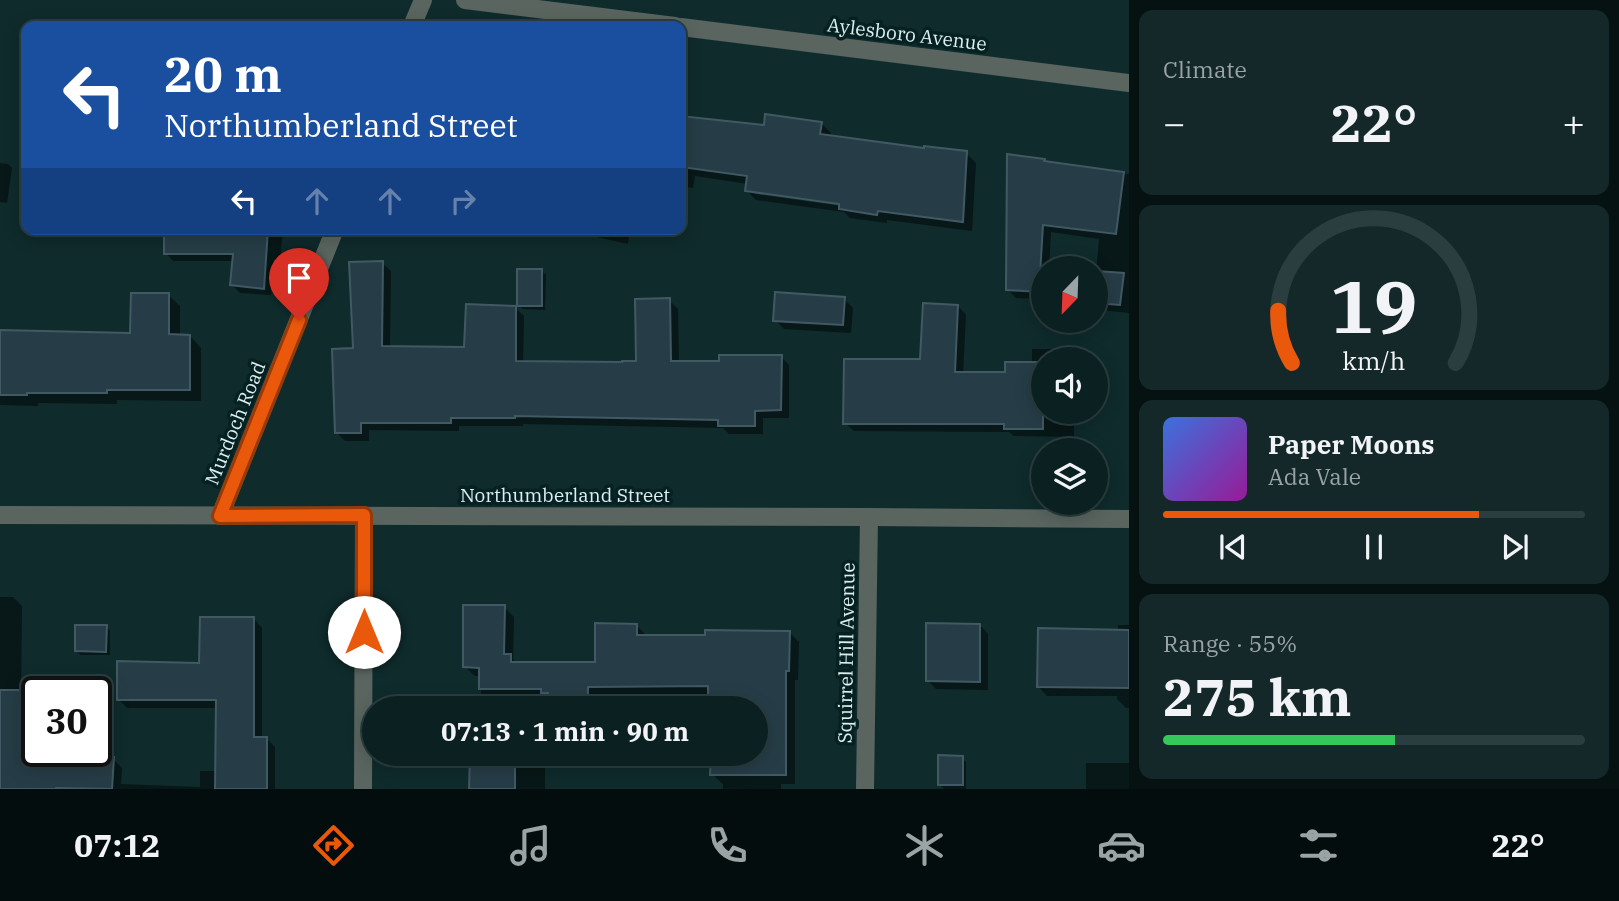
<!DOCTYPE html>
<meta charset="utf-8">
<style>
:root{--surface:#0b2021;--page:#14282a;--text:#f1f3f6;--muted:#9aa3a5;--line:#2b3e3f;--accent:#ea580c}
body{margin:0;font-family:"IBM Plex Serif",serif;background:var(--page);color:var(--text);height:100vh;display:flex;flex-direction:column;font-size:26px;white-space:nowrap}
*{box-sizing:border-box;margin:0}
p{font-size:23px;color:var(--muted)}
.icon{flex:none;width:38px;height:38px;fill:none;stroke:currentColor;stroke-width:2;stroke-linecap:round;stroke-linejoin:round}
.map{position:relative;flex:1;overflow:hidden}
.drawer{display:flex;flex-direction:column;gap:10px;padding:10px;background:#061212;width:490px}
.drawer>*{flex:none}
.top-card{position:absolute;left:21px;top:21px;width:665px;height:214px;border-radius:14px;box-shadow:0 4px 18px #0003,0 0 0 2px var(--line);background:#1a4fa0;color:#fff;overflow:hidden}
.needle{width:46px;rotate:203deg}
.fabs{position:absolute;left:1031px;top:256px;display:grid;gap:14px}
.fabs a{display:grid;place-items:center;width:77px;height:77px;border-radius:50%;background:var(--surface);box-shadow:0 4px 18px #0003,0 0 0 2px var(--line);font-size:35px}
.speed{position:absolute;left:21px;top:676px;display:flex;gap:14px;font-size:35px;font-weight:700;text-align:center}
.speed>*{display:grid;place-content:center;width:91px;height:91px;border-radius:50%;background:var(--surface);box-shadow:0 4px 18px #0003,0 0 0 2px var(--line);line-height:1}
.speed .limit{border:4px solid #111;border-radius:10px;background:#fff;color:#111}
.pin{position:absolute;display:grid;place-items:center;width:60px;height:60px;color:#fff;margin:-72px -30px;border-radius:50% 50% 50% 0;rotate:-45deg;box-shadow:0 0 7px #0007}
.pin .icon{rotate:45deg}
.me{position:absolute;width:77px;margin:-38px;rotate:0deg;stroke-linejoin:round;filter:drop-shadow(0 0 5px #0008)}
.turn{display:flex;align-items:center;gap:24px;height:147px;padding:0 28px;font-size:32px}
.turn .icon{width:91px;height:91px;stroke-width:2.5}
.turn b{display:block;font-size:49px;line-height:60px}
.lanes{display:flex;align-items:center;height:66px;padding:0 28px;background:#0003;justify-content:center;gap:35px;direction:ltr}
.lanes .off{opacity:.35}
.big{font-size:52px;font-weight:700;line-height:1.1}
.drawer .tile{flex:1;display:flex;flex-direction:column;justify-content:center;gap:10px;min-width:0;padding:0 24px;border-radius:14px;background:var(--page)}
.drawer .dial{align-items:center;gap:0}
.dial svg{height:182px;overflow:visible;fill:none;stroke:var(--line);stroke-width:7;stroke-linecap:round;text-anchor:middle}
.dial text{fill:var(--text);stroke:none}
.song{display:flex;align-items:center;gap:21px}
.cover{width:84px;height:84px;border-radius:10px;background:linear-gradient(135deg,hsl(220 70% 55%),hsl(300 70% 35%))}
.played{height:7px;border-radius:4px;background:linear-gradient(90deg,var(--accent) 75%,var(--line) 75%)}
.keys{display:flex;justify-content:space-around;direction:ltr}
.heat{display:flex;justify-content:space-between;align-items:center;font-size:38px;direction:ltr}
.charge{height:10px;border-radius:5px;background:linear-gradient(90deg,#34c759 55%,var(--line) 0)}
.trip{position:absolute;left:362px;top:696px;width:406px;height:70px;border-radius:35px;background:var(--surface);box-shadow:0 4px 18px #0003,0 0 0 2px var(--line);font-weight:700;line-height:70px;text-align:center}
.dock{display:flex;height:112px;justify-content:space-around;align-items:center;background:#040d0d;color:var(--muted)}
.dock .icon{width:49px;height:49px}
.dock .on{color:var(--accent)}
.dock b{font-size:32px;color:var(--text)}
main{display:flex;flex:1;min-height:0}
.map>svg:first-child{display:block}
.shadow{fill:#0007;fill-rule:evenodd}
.building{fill:#263d47;stroke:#415963;stroke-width:2}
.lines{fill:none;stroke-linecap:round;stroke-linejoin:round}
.minor{stroke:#5a6560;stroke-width:18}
.route-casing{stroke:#983908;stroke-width:18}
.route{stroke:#ea580c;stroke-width:12}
.labels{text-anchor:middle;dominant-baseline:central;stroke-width:7;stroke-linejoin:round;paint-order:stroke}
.street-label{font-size:19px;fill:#dfeeef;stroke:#052122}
</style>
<main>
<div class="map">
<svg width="1129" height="789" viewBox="0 0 1129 789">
<rect width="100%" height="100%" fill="#0f2b2c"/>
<g class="shadow">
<path d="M25 66 26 67V122L19 114Z"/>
<path d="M681 117 765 127 821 123 831 133 830 137 966 153 976 163 972 231 887 220V223L850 218 844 212 756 200 747 191 748 184 695 176 693 188 681 186ZM755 191 848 203V207L755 194Z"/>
<path d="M0 163 8 164 12 168 7 203 0 202Z"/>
<path d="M1046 163 1129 174V313L1101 310 1096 305V273L1099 239 1051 232 1049 268H1043V299L1016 298 1007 289Z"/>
<path d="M166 229H281L283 231 280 260 274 259 271 295 240 293 232 285 234 261H173L166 253Z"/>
<path d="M585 229H630L628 244 592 236Z"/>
<path d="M382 263 391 271 390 348 465 349 515 308 524 316 523 363H638L669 300 678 309 679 363H721L781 357 789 365V418H763V434H729L723 428 523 424V426H459V431L369 430V441H345L336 432 354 350Z"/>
<path d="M542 271 546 275 545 310 523 309 518 305Z"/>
<path d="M168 295 180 306V336H190L201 348V401L117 400V404L38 403V406L0 405V333L132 335Z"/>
<path d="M844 299 853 308 851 333 784 329 775 320Z"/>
<path d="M958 306 966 315 963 374H1006L1032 364V349H1059L1068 357V359H1043V411H1074V437L1014 436 1009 432 854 431 845 423 922 361Z"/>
<path d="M0 597H13L22 606 21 691H32L37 696V751H40V757L113 759 122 768 121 784 200 787V771H217V708H127L118 699 201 665 254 619 262 628V738H266L275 747V789H0Z"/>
<path d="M504 607 514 617 513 659 518 664H596L636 625 646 635 707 637 789 632 799 642 798 680H795V784H781V789H723V784L712 774 756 754V709L709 695 597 696V709H481V676H475L465 667Z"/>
<path d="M980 625 988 634V690L936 689 927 680Z"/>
<path d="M1118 625H1129V708H1126L1117 699V696H1047L1039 687 1118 631Z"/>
<path d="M106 626 110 631V655H81L76 651Z"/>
<path d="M471 754H597V757H545V789H471Z"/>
<path d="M962 758 966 762V789H944L939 784Z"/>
<path d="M1086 763H1129V789H1087L1086 788Z"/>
</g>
<g class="building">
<path d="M765 114 822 122 820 134 924 148V146L967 151 963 222 878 211 877 215 839 209V204L745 191 747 176 681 167V116L764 125Z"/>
<path d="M1007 154 1045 159 1044 161 1124 172 1116 234 1043 225 1039 292 1006 290Z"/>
<path d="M164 229H268L264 289 230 285 233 254H164Z"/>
<path d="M383 261 382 346 464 347 466 304 516 306V361L622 362V361H636L635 299 670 298 671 361H719V355H782L781 410 755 411V426H718V420L515 416V418H451V423H361V433H335L332 349 353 348 349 262Z"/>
<rect x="517" y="269" width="25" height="37"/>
<path d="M1096 271 1124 273 1120 305 1096 303Z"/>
<path d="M775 292 845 297 843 325 773 321Z"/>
<path d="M131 293H169V334L190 335V390H107V393H27V395H0V330L130 333Z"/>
<path d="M923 303 958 305 955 372H1005V362H1043V429H1004V424H843L844 359H920Z"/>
<path d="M463 605H505L504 654H511V662H595V623L637 624V635H705V630L790 631 789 671H786V775H710L711 754H756V709H708V686L588 687V709H548V693H541V689H479V668L463 667Z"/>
<path d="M200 617H254V737H267V789H215L216 700H117V661L199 663Z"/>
<path d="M926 623 980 624V682L926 681Z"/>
<path d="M75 625H107L106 652 75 651Z"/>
<path d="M1038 628 1129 630V688L1037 687Z"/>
<path d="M0 690H32V755L114 757 112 789 56 788V789H0Z"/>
<path d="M470 754H515V789H469Z"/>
<path d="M938 755 963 756V785H938Z"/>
</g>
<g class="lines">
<g class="minor">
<path d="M465 0 675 26"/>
<path d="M412 26 423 0"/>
<path d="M681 27 1129 83"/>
<path d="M0 515 869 517 1129 519"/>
<path d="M220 516 335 229"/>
<path d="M363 789 364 515"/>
<path d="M865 789 869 517"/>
</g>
</g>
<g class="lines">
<defs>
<path id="route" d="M299 320 220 516 364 515V632"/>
</defs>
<use href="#route" class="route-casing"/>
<use href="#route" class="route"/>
</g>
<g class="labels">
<g class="street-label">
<text transform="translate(907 34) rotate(7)">Aylesboro Avenue</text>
<text transform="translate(235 423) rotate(-68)">Murdoch Road</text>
<text x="565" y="495">Northumberland Street</text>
<text transform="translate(846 653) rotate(-89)">Squirrel Hill Avenue</text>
</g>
</g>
</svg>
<div class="fabs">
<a><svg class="needle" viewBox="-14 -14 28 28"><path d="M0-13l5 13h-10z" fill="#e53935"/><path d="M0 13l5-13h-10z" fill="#9aa3a5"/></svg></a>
<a><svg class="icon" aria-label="sound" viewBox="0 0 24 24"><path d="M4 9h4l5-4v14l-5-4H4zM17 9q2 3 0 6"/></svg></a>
<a><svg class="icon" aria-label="layers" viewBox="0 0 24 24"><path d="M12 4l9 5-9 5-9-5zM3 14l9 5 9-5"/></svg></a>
</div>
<div class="speed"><div class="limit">30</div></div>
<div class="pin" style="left:299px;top:320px;background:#d93025"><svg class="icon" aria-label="arrive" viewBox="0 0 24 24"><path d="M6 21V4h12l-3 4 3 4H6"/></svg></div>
<svg class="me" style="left:364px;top:632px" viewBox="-20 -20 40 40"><circle r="19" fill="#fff"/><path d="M0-13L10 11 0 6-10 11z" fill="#ea580c"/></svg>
<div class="trip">07:13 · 1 min · 90 m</div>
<div class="top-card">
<div class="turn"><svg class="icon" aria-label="left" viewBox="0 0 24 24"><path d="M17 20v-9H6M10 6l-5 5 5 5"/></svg><div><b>20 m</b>Northumberland Street</div></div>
<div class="lanes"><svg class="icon" aria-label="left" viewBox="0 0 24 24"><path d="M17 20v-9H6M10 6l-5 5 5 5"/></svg><svg class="icon off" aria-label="ahead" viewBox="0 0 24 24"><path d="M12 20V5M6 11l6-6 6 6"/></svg><svg class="icon off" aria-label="ahead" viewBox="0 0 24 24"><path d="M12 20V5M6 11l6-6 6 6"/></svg><svg class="icon off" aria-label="right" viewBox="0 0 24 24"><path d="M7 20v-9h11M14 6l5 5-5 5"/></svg></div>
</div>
</div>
<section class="drawer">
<div class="tile"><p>Climate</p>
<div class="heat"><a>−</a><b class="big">22°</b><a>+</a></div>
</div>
<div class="tile dial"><svg viewBox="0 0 100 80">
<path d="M14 69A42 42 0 1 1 86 69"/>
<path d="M14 69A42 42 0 0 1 8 46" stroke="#ea580c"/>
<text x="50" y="56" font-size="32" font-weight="700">19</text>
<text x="50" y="72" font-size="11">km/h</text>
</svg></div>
<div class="tile">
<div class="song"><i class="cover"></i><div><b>Paper Moons</b><p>Ada Vale</p></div></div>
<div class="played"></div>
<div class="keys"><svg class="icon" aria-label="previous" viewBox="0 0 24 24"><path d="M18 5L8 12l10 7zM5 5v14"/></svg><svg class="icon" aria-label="pause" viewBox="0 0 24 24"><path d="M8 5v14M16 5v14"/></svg><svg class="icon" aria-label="next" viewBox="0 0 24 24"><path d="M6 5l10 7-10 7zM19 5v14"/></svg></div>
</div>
<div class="tile"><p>Range · 55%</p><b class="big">275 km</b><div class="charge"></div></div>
</section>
</main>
<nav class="dock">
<b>07:12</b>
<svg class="icon on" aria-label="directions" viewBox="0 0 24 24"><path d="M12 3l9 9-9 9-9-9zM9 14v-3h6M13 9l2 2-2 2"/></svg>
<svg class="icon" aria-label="music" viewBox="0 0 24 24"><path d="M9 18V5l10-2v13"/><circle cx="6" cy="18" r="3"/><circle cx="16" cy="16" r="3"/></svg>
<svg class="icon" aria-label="phone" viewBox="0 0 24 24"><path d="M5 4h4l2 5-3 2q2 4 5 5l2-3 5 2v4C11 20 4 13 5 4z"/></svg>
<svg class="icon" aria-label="climate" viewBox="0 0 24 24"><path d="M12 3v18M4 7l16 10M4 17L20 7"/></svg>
<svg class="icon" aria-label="car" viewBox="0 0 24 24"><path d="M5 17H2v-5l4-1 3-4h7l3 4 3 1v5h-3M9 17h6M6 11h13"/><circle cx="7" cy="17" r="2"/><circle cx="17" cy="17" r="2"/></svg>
<svg class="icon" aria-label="filters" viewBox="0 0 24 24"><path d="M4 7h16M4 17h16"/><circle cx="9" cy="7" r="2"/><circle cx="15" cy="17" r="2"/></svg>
<b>22°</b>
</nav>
